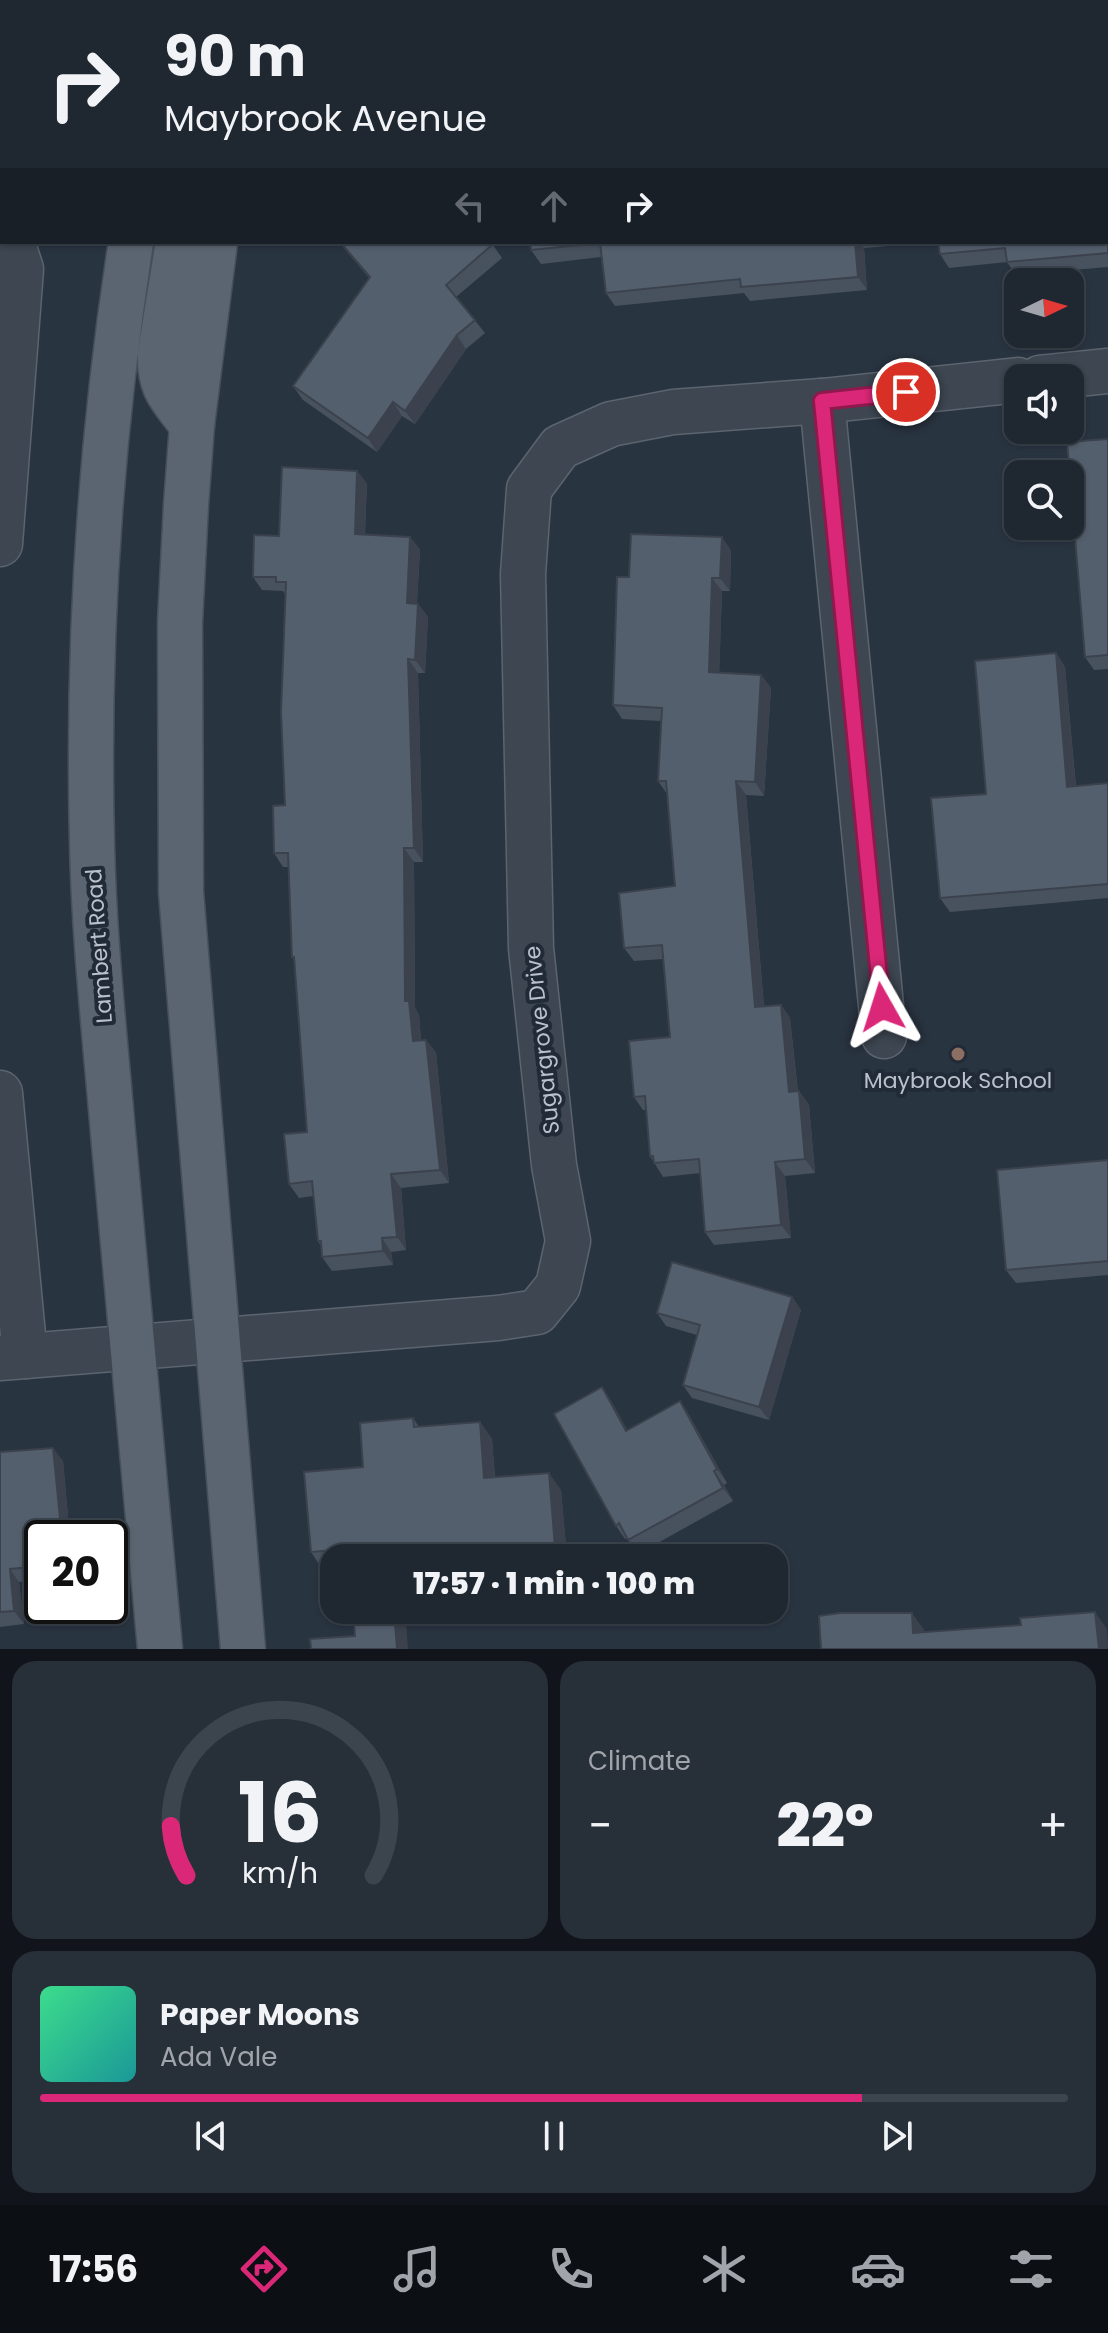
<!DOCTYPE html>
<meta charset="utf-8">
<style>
:root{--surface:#1f2731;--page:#272f39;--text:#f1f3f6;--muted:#a1a5ab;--line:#3c444d;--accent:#db2777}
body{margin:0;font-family:Poppins,sans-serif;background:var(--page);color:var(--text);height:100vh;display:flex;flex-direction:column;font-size:30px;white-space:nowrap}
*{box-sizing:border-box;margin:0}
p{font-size:26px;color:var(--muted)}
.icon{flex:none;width:44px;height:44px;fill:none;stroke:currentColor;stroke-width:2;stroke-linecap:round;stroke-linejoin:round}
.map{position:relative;height:1649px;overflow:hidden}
.details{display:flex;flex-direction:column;gap:12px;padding:12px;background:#11151b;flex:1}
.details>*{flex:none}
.banner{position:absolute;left:0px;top:0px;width:1108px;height:244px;box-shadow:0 2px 6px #0004,0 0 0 2px var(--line);background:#1f2731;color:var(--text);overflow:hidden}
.needle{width:52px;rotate:85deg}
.buttons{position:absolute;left:1004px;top:268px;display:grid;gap:16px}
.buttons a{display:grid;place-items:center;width:80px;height:80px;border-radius:16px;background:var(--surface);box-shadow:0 2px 6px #0004,0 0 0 2px var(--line);font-size:40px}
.speed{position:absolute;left:24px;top:1520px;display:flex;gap:16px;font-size:40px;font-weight:700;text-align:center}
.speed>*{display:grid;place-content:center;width:104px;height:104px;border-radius:50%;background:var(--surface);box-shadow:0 2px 6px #0004,0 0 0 2px var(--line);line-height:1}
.speed .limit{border:4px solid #111;border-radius:12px;background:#fff;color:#111}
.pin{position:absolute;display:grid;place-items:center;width:68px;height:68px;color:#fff;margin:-34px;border:4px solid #fff;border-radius:50%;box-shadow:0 2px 8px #0007}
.me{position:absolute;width:88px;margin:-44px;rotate:354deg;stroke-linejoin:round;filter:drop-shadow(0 0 6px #0008)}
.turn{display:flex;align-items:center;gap:28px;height:168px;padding:0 32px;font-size:36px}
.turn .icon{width:104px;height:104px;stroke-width:2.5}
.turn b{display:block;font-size:56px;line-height:68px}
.lanes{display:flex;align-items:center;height:76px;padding:0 32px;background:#0003;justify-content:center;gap:40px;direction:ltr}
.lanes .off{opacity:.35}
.big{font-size:60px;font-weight:800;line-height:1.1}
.details .tile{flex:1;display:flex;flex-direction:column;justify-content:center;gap:12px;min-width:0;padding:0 28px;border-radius:24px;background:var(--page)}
.details .dial{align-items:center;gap:0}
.dial svg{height:208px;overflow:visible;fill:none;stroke:var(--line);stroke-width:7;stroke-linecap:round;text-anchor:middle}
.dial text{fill:var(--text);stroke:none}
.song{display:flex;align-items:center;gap:24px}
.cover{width:96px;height:96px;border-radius:12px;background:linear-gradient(135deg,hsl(150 70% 55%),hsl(180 70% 35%))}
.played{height:8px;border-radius:4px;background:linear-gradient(90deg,var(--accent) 80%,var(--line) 80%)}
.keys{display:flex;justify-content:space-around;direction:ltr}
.heat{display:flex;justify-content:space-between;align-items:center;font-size:44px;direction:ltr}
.details .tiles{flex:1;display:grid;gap:12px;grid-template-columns:1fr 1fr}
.tile:last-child{grid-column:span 2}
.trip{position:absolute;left:320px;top:1544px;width:468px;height:80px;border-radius:24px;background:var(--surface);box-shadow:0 2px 6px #0004,0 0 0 2px var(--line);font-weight:800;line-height:80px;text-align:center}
.dock{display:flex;height:128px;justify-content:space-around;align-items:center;background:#0c1014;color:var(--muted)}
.dock .icon{width:56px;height:56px}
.dock .selected{color:var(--accent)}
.dock b{font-size:36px;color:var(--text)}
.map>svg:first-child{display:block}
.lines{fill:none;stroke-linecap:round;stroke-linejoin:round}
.minor-casing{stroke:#5b646f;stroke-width:47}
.major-casing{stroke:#464f5b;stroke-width:47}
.minor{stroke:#3d4651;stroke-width:44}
.major{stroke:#5b6571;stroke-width:44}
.wall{fill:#48525f}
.shaded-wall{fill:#3b424d}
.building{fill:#545f6e;stroke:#3b424d;stroke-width:2}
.route-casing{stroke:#8e194d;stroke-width:20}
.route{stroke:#db2777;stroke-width:14}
.education-dot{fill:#8d6e63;stroke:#212b37;stroke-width:3}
.labels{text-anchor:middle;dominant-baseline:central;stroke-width:8;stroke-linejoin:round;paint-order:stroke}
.street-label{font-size:22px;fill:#bac1cb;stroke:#212b37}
.poi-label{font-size:22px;fill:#bac1cb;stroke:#212b37}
</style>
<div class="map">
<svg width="1108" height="1649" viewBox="0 0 1108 1649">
<rect width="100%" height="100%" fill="#293441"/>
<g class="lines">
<defs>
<g id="minor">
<path d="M69 0 70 2"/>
<path d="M1040 378 1108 371"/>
<path d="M822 401 884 1036"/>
<path d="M0 544 21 269 12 242"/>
<path d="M0 1093 25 1356"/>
<path d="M0 1358 498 1318 537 1312 558 1286 568 1241 554 1165 531 948 523 574 529 489 560 447 611 424 673 412 822 401 1018 380"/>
</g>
<g id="major">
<path d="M178 2 179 0"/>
<path d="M267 2 268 0"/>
<path d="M131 242C100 441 87 642 92 843 94 940 105 1037 113 1133 128 1305 144 1477 160 1649"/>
<path d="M178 242 160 353C159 389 171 397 192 425"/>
<path d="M215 242 192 425 186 505 180 622 181 892 243 1649"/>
</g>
</defs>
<use href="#minor" class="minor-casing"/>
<use href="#major" class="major-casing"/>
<use href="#minor" class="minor"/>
<use href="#major" class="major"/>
</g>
<g class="wall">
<path d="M1108 139V267L1016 275 1007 262 949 268 940 254Z"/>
<path d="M339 242H491L502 258 456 297 485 333 466 349 415 424 402 416 377 452 303 400 293 386 369 278Z"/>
<path d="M530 242H936L864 248 867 290 750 301 744 293 615 306 606 293 601 257 541 264 531 250Z"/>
<path d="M1108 439V669L1094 670 1085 657Z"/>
<path d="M357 471 367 484 365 534 410 537 420 550 417 603 418 604 428 617 425 673H418L423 862H414L415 1008 419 1015 421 1040H426L436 1053 449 1183 401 1188 406 1250 391 1252 393 1265 332 1271 322 1257 321 1246 318 1241 313 1196 299 1198 289 1184 307 1132 294 960 292 957 289 867H283L274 853 285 805V594L283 591 262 590 253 577 279 536Z"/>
<path d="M731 550 730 591H722L719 672 761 675 771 688 764 796 746 795 764 1006 781 1005 790 1018 798 1092 799 1091 809 1105 815 1173 785 1176 791 1238 714 1245 705 1232 700 1173 663 1177 650 1156 646 1110H643L634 1097 670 1037 663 959 634 961 624 948 675 886 667 794 658 781 661 721 622 719 613 705 629 577Z"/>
<path d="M1056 653 1065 667 1076 786 1108 783V898L950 912 940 898 986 794Z"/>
<path d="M1108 1160V1275L1016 1283 1006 1270Z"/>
<path d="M792 1297 801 1310 769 1420 692 1398 683 1385 697 1335 666 1326 657 1313Z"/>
<path d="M602 1387 611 1401 627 1430 680 1401 689 1415 727 1483 724 1485 733 1501 638 1554 627 1538 625 1539 616 1526Z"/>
<path d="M413 1418 419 1427 480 1422 492 1439 495 1477 561 1490 567 1558H334V1569L323 1570 311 1552 363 1467Z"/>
<path d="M0 1452 63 1461 70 1538H42V1580L19 1582 24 1624 0 1627Z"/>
</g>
<g class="shaded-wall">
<path d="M855 242H859L864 248 867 290 858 277Z"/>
<path d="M457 335 466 349 415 424 405 411Z"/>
<path d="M393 402 402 416 377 452 368 438Z"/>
<path d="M357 471 367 484 364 547 355 534Z"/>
<path d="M410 537 420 550 416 616 407 603Z"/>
<path d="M722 537 731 550 730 591 720 578Z"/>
<path d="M712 578 722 591 719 685 709 672Z"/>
<path d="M418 604 428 617 425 673 415 660Z"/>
<path d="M1056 653 1065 667 1077 800 1067 787Z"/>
<path d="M408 659 418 673 423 862 414 848Z"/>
<path d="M761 675 771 688 764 796 755 782Z"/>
<path d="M736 781 746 795 765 1021 755 1007Z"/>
<path d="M404 848 414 862 415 1008 419 1015 422 1054 413 1041 405 1001Z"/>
<path d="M781 1005 790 1018 799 1106 789 1092Z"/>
<path d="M426 1040 436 1053 449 1183 440 1170Z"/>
<path d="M799 1091 809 1105 815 1173 805 1159Z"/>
<path d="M775 1162 785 1176 791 1238 781 1225Z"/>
<path d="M391 1174 401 1188 406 1250 397 1237Z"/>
<path d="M382 1238 391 1252 393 1265 383 1251Z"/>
<path d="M792 1297 801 1310 769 1420 759 1407Z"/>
<path d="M602 1387 611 1401 635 1444 626 1431Z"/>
<path d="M680 1401 689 1415 727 1483 717 1469Z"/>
<path d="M480 1422 492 1439 496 1495 484 1478Z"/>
<path d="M53 1448 63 1461 70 1538H62Z"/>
<path d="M714 1471 724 1485 733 1501 723 1488Z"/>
<path d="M549 1473 561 1490 567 1558H563L555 1547Z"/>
<path d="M10 1569 19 1582 24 1624 14 1611Z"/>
<path d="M394 1610H405L408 1649H397Z"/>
<path d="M1095 1612 1107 1629 1108 1649H1099Z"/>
<path d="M912 1613 924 1630 925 1649 913 1633Z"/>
</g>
<g class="building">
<path d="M456 0H672L676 2H458Z"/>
<path d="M740 0H841L842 2H737Z"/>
<path d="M951 0H1108V57L1106 56V2H950Z"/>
<path d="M1106 139H1108V253L1007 262 1005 248 940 254 938 242H1106Z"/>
<path d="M340 242H491L493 244 446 285 475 320 457 335 405 411 393 402 368 438 293 386 370 277Z"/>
<path d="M530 242H855L858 277 741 287 740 279 606 293 600 243 531 250Z"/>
<path d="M1108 439V655L1085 657 1067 442Z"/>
<path d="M282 467 357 471 355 534 410 537 407 603 418 604 415 660 408 659 414 848H404L405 1001H409L413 1041 426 1040 440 1170 391 1174 397 1237 382 1238 383 1251 322 1257 321 1241H318L312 1181 289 1184 284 1134 307 1132 294 957H292L288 853H274L273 806 285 805 281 712 286 582H276V577H253L254 535 279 536Z"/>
<path d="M631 534 722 537 720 578H712L709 672 761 675 755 782 736 781 755 1007 781 1005 789 1092 799 1091 805 1159 775 1162 781 1225 705 1232 699 1159 654 1163 653 1156H650L645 1096 634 1097 629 1041 670 1037 662 945 624 948 619 893 675 886 666 781H658L662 708 613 705 617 577H629Z"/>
<path d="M1056 653 1067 787 1108 783V884L940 898 931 798 986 794 975 661Z"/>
<path d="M1108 1160V1261L1006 1270 997 1170Z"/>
<path d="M672 1262 792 1297 759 1407 683 1385 700 1325 657 1313Z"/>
<path d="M602 1387 626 1431 680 1401 717 1469 714 1471 723 1488 628 1540 619 1523 616 1526 554 1414Z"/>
<path d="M413 1418 414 1427 480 1422 484 1478 549 1473 555 1547 474 1554 475 1558H350L349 1549 311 1552 304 1472 363 1467 360 1423Z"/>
<path d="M53 1448 62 1538H42V1566L10 1569 14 1611 0 1612V1452Z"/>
<path d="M353 1610H394L397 1649H311L310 1639 355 1636Z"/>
<path d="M1095 1612 1099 1649H1108H821L819 1616 840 1613H912L913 1633 1021 1625 1020 1618Z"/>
</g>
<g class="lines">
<defs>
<path id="route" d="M882 1007 822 401 906 392"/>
</defs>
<use href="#route" class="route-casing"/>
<use href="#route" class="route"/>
</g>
<circle class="education-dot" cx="958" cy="1054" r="8"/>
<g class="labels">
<g class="street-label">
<text transform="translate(99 946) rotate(-94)">Lambert Road</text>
<text transform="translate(542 1040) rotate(-96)">Sugargrove Drive</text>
</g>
<g class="poi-label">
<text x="958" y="1080">Maybrook School</text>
</g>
</g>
</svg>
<div class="buttons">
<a><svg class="needle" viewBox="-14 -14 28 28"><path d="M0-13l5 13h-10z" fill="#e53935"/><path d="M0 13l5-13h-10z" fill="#a1a5ab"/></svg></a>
<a><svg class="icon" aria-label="sound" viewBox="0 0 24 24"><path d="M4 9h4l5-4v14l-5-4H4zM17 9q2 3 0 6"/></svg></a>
<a><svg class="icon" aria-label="search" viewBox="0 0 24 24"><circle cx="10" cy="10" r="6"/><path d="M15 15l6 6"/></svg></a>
</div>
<div class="speed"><div class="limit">20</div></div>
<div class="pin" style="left:906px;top:392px;background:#d93025"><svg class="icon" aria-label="arrive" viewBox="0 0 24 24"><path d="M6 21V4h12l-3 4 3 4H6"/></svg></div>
<svg class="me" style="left:882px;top:1007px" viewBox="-20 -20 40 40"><path d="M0-17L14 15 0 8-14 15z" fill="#db2777" stroke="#fff" stroke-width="4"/></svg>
<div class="trip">17:57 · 1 min · 100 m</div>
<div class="banner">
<div class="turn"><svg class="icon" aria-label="right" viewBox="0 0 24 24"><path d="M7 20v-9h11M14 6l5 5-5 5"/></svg><div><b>90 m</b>Maybrook Avenue</div></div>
<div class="lanes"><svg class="icon off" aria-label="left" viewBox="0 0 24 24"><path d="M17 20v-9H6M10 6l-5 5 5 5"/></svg><svg class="icon off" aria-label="ahead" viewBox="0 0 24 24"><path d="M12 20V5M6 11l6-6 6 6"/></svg><svg class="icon" aria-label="right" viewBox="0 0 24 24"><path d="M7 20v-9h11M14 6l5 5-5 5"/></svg></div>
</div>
</div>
<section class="details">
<div class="tiles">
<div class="tile dial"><svg viewBox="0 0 100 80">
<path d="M14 69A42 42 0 1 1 86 69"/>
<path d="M14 69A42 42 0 0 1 8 50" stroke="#db2777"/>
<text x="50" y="56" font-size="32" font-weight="700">16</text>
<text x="50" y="72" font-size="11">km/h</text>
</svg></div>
<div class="tile"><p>Climate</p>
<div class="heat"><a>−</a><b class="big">22°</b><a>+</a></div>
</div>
<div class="tile">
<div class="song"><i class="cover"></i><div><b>Paper Moons</b><p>Ada Vale</p></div></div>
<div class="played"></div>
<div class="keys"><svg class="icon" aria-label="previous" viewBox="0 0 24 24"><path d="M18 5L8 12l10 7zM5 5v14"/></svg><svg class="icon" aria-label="pause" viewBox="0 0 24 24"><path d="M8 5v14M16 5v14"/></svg><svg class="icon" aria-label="next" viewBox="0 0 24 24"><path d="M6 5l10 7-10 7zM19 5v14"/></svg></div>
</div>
</div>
</section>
<nav class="dock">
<b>17:56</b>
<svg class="icon selected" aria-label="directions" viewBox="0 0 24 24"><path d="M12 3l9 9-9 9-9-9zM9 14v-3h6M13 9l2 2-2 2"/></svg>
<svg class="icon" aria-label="music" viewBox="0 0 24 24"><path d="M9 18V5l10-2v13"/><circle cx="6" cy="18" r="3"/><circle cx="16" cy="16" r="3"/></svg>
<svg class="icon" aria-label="phone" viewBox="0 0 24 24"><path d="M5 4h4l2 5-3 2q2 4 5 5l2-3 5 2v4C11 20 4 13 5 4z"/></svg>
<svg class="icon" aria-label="climate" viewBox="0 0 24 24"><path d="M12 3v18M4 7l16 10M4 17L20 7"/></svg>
<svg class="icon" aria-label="car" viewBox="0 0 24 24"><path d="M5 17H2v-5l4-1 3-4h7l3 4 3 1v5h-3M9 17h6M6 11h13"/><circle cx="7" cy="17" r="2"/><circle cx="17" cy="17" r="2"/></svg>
<svg class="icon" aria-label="filters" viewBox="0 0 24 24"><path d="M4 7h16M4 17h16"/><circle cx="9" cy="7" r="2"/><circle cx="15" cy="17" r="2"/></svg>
</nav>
